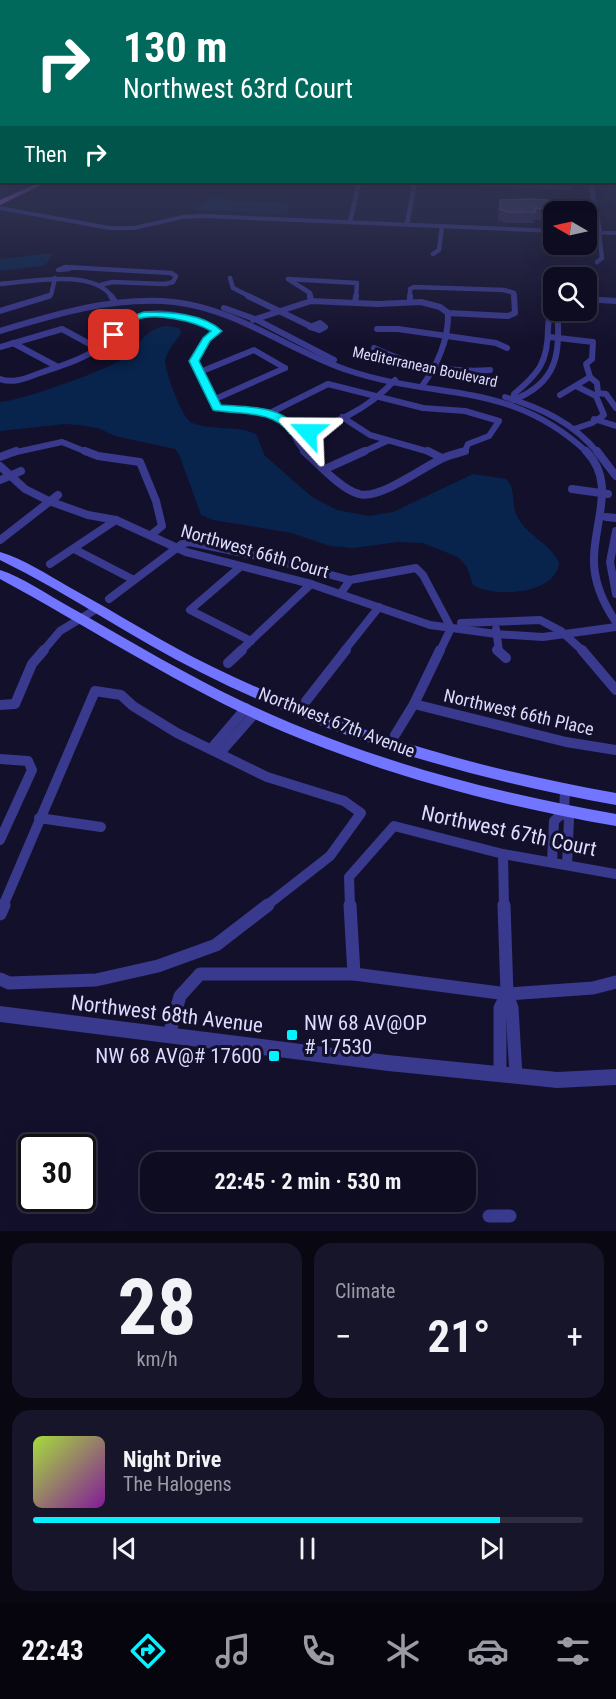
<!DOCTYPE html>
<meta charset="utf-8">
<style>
:root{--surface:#0e0c21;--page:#17152a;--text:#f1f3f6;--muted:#9b9ba5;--line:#2e2c3f;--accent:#07f2ff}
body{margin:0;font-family:"Roboto Condensed",sans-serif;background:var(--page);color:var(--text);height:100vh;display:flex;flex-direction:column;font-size:22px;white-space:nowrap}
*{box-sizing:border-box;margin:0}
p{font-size:20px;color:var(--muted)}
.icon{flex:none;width:33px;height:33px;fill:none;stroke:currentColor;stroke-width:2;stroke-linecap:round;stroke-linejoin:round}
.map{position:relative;height:1231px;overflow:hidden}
.drawer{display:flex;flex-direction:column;gap:12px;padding:12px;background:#080712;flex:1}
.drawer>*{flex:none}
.top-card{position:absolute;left:0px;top:0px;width:616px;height:183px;box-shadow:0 6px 24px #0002,0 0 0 2px var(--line);background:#00695c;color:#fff;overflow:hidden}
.needle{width:39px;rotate:279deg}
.buttons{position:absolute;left:543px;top:201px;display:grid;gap:12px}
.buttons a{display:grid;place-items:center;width:54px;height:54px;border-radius:12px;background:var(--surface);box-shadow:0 6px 24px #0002,0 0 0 2px var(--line);font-size:30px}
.speed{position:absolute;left:18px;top:1134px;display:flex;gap:12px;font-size:30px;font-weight:700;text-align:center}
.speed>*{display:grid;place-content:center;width:78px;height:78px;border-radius:50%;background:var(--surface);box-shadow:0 6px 24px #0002,0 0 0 2px var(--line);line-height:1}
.speed .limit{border:3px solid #111;border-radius:9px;background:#fff;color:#111}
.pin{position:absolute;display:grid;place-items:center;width:51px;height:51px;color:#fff;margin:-26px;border-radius:12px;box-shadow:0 3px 9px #0006}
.me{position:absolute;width:66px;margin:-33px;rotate:294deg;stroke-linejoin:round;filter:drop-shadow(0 0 4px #0008)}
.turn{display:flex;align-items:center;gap:21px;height:126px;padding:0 24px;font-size:27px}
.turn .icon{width:78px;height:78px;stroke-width:2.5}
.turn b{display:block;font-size:42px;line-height:51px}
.then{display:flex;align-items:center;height:57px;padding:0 24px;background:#0003;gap:12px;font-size:22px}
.big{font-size:45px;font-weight:700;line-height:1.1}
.drawer .widget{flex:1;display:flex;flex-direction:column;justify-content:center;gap:9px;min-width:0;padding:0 21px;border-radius:18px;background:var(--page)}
.drawer .dial{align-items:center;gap:0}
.dial b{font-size:78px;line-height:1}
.song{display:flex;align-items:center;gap:18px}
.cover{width:72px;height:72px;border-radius:9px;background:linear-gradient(135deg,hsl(80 70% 55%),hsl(290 70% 35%))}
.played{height:6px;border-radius:3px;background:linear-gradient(90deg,var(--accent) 85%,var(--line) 85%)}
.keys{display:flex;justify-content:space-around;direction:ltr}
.heat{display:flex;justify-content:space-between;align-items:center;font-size:33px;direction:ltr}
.drawer .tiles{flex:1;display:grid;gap:12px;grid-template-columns:1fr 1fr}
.widget:last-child{grid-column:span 2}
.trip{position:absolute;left:140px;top:1152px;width:336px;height:60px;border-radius:18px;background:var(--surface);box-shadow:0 6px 24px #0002,0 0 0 2px var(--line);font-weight:700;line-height:60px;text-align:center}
.tab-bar{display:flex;height:96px;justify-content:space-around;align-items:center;background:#06050d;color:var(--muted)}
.tab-bar .icon{width:42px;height:42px}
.tab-bar .current{color:var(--accent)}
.tab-bar b{font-size:27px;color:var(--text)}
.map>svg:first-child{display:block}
.water{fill:#08244d}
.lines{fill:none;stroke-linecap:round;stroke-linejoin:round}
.minor-far4{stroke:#39398d;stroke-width:4.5}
.minor-far3{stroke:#39398d;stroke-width:6}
.minor-far2{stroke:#39398d;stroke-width:8}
.minor-far1{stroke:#39398d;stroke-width:10}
.minor{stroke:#39398d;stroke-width:13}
.tertiary{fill:#39398d;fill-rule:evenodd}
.secondary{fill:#7275ff;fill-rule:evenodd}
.primary{fill:#bd62ff;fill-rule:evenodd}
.wall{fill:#30285a}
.building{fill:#433c6c;stroke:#5b5583;stroke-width:1.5}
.route{fill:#07f2ff;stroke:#059da6;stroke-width:1.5}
.poi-dot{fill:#07f2ff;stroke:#13102c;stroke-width:2}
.labels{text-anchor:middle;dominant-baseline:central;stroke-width:6;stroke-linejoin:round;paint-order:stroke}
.far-street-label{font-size:15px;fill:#dddbff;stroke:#13102c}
.street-label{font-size:18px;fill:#dddbff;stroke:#13102c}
.near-street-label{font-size:21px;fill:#dddbff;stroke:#13102c}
.near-poi-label{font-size:21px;fill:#dddbff;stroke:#13102c;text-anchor:start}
</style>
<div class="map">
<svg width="616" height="1231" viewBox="0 0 616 1231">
<rect width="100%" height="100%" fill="#13102c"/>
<g class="water">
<path d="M215 196 233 201 284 203 289 206 288 211 281 214 193 210Z"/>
<path d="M52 253 48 262 42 266 0 271V259Z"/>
<path d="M167 326 179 328 181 333C177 340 166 352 165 361 165 371 182 419 192 423 212 431 236 425 256 434L265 456 312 497 337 510 369 516 393 512 473 474 506 479C517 489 510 504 518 518 528 536 547 541 559 562 557 595 494 598 473 585L467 567 458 557 423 543 398 542 353 548 330 546 292 533 213 520 201 515 179 454 175 449 115 436 98 428 79 425 65 424 0 431V402C20 401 101 372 119 361 137 350 145 327 167 326Z"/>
</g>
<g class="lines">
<g class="minor-far4">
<path d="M350 222 359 182"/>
<path d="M407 224 415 182"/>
<path d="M433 254 439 250 442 226"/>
<path d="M597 262 602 258 599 233"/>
<path d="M69 269 58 270 65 267 171 273 176 276 173 282 165 284 112 282 101 285"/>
<path d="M230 278 233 288 251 297"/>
<path d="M288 279 357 283 356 297"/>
<path d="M288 279 310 293 311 297"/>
<path d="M0 284C30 282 93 268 112 297"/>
<path d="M44 297 51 295 55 278"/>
<path d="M410 297V289L414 287 504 290 514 293V297"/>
</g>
<g class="minor-far3">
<path d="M111 296 116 303"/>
<path d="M248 296 310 326"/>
<path d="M310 296 311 301"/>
<path d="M410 296V302"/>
<path d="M586 299 616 301"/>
<path d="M355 302 356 296"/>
<path d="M224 308 255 319 334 360"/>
<path d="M0 311 49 296"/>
<path d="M253 320 311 301 378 304 421 302 440 307 448 313 508 316 515 313 514 296"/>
<path d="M320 323 325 327 319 330 310 327Z"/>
<path d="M126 324 118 323 116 320 123 316 134 318"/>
<path d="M377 329H398L496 343 507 348"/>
<path d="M0 331C56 314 115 296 174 302 237 309 288 350 347 370 438 401 509 379 588 453"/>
<path d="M550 337 593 342 592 359 586 364 590 377 560 395"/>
<path d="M13 343 56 366"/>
<path d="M0 347 62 329 99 349"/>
<path d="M374 348C409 365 451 373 490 370"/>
<path d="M200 372 254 350 285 368"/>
<path d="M590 377 597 383 598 393 606 394 616 408"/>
<path d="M0 379C14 384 26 378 40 373 60 366 81 360 99 348 110 341 118 328 130 321 155 304 193 318 217 331L206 340 194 361 217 408C238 410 275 406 289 425 296 436 294 441 306 453"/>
<path d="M422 386C437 366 449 339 448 313"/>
<path d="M505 397C541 408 574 423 598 453"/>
<path d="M213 400 285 368"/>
<path d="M513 400C558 383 561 352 557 310"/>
<path d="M514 400V394C539 373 548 362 548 328 549 318 549 309 554 300"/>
<path d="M270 413 328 384 423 408 465 411 499 421 489 436 468 444 465 451 460 453"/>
<path d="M342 417 370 435 433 453"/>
<path d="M594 419 616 426"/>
<path d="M574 429 592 423 604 415 596 396 576 386"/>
<path d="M294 432C332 428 369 408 395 380"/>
<path d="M12 453 62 442 89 453"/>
<path d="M361 453 387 441"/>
</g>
<g class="minor-far2">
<path d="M85 451 98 456 140 462 156 501 162 526 151 535"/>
<path d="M304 451C317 463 342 490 359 494 380 500 423 467 443 458 450 455 458 453 465 451"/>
<path d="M428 451 442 458"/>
<path d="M586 451C616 482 595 519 594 557 593 580 603 603 616 622"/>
<path d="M597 451 616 476"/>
<path d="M0 457 16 451"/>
<path d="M0 466 25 489 49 501 88 515 116 520 186 552 311 584 430 625 496 634 543 637 616 627"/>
<path d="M325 469 365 451"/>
<path d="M0 480 21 471"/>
<path d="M572 489 608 494"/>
<path d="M606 517 616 518"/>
<path d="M616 531 610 562 616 594"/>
<path d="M0 540 58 495"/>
<path d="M74 549 134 580"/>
<path d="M50 564 116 520"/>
<path d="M240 567 190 610 251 641"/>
<path d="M341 593 350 580 416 568 423 575 451 628 440 651"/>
<path d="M109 599 182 544 189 542 267 558 350 580"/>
<path d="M461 623 540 620 561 631 583 651"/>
<path d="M496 629 499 651"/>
<path d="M43 651 60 631 98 608"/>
<path d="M240 651 311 584"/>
<path d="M344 651 379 607"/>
</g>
<g class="minor-far1">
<path d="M497 650 506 658"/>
<path d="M582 650 616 690"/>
<path d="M228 663 242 650"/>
<path d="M306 701 346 650"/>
<path d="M414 704 566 742 616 750"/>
<path d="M0 705 15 704 32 664 44 650"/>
<path d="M395 735 414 704 440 650"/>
<path d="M211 749 246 708"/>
<path d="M220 753 255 713"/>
<path d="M0 759 28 761 32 770 0 840"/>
<path d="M565 791 564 812 569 819 567 865"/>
<path d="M39 818 101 827"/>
<path d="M503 854 504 906"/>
<path d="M552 862 554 821 564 812"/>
<path d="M3 906 95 691 121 695 133 706 177 733 267 777 344 801 361 813 330 856 266 906"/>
<path d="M350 906 349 877 394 826 503 854 616 874"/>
</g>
<g class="minor">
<path d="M350 905 354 974"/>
<path d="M504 905 507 994 512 1008 516 1076"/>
<path d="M0 914 4 905"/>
<path d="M0 979 9 983 96 980 158 966 216 945 268 905"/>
<path d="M169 1035 180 996 200 974H354L507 994 593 988 616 982"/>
<path d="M500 1075V1008L507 994"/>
<path d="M489 1216H510"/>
</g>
<g class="tertiary">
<path d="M588 182H593L602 231H616V235L586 234V230L596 231Z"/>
<path d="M0 206 109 226H134L183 215 203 214 554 229V233L203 218 183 219 134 230H109L0 210Z"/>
<path d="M0 1006 388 1055 557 1072 616 1069V1085L557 1088 388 1071 0 1022Z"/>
</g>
<g class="secondary">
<path d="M0 552C24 559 48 575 69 587 117 613 163 643 213 667 343 730 474 768 616 793V805C472 779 333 739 202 673 133 639 70 594 0 560Z"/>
<path d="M0 570C22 577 48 595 68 606 118 634 168 664 219 690 344 753 478 790 616 814V826C502 806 391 777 284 732 185 690 94 630 0 579Z"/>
</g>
<path class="primary" d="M40 182H47L0 205V200Z"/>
</g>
<g class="wall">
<path d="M475 182H572L571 190 486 186 485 183H475Z"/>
<path d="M533 199 554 212V225L545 224V220H534L533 223H506L498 220V211L500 200Z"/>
</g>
<path class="building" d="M533 199 581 203 583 212H554V213L547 212V209L535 208V212H508L500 209V200Z"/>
<linearGradient id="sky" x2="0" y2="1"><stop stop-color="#0a0918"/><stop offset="0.5" stop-color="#333756"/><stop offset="1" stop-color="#333756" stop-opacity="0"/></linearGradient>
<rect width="616" height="347" fill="url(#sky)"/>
<path class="route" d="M144 312C169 312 203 313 222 331L210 341 199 361 221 405C245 407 282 405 297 428L312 429V434H290C273 409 239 415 213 410L189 361 203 338 211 331C194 321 152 311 134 321 128 325 122 332 117 337H110V333L127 318Z"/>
<g class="poi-dot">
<rect x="286" y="1029" width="12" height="12" rx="3"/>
<rect x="268" y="1050" width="12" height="12" rx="3"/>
</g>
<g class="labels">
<g class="far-street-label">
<text transform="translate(425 367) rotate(12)">Mediterranean Boulevard</text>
</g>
<g class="street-label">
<text transform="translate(255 551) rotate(16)">Northwest 66th Court</text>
<text transform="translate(519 712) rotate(13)">Northwest 66th Place</text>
<text transform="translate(337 722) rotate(21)">Northwest 67th Avenue</text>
</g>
<g class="near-street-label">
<text transform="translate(509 831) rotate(12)">Northwest 67th Court</text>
<text transform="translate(167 1014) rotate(7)">Northwest 68th Avenue</text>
</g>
<g class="near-poi-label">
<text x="304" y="1023">NW 68 AV@OP<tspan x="304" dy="24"># 17530</tspan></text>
<text x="262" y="1056" text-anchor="end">NW 68 AV@# 17600</text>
</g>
</g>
</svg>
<div class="buttons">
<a><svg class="needle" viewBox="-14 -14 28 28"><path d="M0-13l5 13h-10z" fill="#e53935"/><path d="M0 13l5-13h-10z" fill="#9b9ba5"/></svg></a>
<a><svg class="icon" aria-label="search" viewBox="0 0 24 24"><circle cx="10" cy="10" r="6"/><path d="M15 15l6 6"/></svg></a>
</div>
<div class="speed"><div class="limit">30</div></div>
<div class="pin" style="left:114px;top:335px;background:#d93025"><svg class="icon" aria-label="arrive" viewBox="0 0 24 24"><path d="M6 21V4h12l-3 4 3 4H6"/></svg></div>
<svg class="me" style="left:308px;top:432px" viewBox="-20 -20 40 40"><path d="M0-17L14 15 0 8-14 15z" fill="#07f2ff" stroke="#fff" stroke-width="4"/></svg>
<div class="trip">22:45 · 2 min · 530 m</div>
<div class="top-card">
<div class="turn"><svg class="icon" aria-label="right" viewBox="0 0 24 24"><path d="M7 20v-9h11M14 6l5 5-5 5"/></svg><div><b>130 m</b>Northwest 63rd Court</div></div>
<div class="then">Then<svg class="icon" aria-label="right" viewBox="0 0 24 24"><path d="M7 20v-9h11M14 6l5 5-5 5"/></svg></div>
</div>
</div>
<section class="drawer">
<div class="tiles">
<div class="widget dial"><b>28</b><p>km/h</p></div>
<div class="widget"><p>Climate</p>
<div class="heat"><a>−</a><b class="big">21°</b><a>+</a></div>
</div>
<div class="widget">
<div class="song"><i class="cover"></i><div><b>Night Drive</b><p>The Halogens</p></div></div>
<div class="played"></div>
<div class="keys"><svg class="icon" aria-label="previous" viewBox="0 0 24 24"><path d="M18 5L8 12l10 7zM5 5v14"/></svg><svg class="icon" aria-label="pause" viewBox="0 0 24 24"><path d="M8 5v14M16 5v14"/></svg><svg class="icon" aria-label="next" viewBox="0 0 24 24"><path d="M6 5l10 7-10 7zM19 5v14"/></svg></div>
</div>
</div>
</section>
<nav class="tab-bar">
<b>22:43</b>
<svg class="icon current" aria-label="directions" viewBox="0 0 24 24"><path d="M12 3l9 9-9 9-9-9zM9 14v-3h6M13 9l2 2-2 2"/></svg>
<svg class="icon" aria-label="music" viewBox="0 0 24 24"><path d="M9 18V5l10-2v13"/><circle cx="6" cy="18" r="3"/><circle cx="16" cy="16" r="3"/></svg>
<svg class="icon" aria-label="phone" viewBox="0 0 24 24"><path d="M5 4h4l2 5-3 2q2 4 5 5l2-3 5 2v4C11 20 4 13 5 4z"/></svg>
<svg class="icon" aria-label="climate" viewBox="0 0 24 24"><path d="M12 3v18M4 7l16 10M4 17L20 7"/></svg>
<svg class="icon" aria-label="car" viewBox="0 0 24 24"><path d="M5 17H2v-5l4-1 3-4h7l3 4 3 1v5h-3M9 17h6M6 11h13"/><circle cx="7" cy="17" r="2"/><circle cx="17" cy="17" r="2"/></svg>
<svg class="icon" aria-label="filters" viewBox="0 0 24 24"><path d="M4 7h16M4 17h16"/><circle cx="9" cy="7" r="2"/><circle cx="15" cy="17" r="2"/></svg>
</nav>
